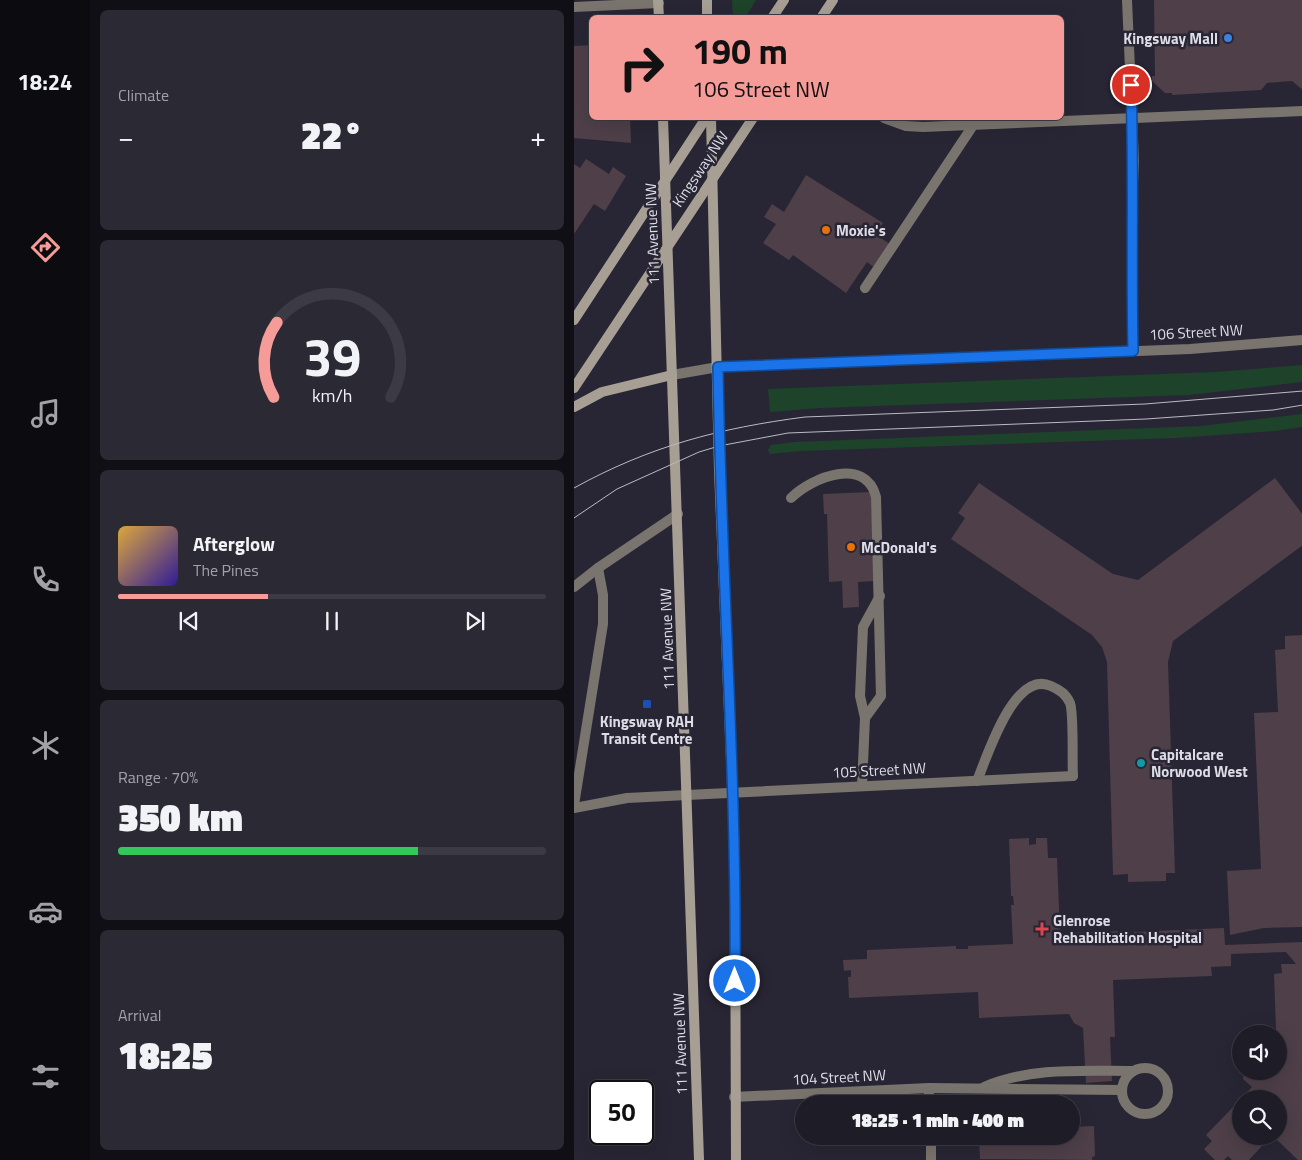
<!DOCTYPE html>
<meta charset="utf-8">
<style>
:root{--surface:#1e1c27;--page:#2b2933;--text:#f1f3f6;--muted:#a1a1a7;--line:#3c3a44;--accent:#f59b98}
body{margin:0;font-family:"Titillium Web",sans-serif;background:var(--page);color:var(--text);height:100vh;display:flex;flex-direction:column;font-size:19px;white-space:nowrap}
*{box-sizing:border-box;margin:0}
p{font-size:16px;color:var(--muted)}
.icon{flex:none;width:28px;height:28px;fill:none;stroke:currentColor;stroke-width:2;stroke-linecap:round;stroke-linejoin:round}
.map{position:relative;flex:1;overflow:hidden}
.drawer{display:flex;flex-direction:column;gap:10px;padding:10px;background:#100f15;width:484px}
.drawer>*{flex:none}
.banner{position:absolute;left:15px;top:15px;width:475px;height:105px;border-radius:8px;box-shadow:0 5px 20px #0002,0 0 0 1px var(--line);background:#f59b98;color:#111;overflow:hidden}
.controls{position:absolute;left:658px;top:1025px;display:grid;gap:10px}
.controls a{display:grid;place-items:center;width:55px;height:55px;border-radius:50%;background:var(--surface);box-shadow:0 5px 20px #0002,0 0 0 1px var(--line);font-size:25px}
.speed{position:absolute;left:15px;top:1080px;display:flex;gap:10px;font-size:25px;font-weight:700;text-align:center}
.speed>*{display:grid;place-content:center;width:65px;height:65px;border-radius:50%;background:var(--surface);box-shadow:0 5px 20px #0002,0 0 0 1px var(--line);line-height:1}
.speed .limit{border:2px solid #111;border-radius:8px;background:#fff;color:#111}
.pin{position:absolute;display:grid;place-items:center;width:42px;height:42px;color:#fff;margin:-21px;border:2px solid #fff;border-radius:50%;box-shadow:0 1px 5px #0007}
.me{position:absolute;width:55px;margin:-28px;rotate:0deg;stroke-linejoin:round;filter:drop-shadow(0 0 4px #0008)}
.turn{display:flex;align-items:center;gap:18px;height:105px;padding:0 20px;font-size:22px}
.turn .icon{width:65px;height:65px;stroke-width:2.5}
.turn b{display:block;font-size:35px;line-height:42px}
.big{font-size:38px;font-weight:800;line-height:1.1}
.drawer .widget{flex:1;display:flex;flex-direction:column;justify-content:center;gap:8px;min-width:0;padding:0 18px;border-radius:8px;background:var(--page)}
.drawer .dial{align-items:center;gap:0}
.dial svg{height:130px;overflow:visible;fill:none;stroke:var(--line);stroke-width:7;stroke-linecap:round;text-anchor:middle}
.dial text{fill:var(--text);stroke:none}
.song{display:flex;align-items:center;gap:15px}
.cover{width:60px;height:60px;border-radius:8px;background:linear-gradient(135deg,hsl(40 70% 55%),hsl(250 70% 35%))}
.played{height:5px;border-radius:2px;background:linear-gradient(90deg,var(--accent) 35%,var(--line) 35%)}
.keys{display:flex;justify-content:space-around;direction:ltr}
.heat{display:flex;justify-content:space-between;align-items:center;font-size:28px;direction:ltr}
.charge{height:8px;border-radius:4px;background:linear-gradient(90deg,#34c759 70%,var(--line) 0)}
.trip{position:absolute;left:221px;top:1095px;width:285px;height:50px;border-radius:25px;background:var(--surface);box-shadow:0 5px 20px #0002,0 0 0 1px var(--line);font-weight:800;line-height:50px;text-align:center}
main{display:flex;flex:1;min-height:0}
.dock{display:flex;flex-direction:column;width:90px;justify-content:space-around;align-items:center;background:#0c0b10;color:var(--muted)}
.dock .icon{width:35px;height:35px}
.dock .active{color:var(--accent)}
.dock b{font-size:22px;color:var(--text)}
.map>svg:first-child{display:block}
.green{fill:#1d432a}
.building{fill:#4e3f48}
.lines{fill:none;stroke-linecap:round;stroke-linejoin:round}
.service{stroke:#79746d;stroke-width:10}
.minor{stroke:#79746d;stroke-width:10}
.tertiary{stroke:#79746d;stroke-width:10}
.secondary{stroke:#a79f94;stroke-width:10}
.tram{stroke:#bbbac5;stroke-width:1}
.route-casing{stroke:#114b97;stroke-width:12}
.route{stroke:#1a73e8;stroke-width:9}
.shop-dot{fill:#3f7fe0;stroke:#282634;stroke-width:2}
.food-dot{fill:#e8710a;stroke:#282634;stroke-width:2}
.transit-dot{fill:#1a4fb4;stroke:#282634;stroke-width:2}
.culture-dot{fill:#0f9aa8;stroke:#282634;stroke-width:2}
.health-dot{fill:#e0444e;stroke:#282634;stroke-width:2}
.labels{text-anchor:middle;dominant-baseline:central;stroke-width:5;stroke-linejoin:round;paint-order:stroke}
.poi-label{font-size:15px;font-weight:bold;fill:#dedde7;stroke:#282634;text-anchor:start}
.street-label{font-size:15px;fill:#dedde7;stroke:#282634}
</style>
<main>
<nav class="dock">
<b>18:24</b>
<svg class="icon active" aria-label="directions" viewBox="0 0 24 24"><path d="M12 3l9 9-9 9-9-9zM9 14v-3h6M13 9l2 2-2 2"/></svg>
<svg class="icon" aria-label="music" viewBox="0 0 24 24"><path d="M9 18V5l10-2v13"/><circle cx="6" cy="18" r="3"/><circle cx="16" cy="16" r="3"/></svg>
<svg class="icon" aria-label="phone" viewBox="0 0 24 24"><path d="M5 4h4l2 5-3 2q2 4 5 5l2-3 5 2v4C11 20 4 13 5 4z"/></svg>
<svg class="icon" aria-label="climate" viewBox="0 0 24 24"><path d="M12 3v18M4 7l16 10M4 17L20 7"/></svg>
<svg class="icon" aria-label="car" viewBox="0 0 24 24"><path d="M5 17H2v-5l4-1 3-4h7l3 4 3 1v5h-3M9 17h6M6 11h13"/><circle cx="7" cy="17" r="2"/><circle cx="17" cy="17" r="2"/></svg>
<svg class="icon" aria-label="filters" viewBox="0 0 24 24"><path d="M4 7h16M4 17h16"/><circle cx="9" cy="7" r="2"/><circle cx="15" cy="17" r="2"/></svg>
</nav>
<section class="drawer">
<div class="widget"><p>Climate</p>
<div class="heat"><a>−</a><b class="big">22°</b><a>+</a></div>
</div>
<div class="widget dial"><svg viewBox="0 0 100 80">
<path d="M14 69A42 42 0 1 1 86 69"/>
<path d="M14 69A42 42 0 0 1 16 23" stroke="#f59b98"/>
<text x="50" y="56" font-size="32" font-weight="700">39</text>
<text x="50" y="72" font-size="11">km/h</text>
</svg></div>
<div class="widget">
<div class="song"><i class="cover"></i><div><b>Afterglow</b><p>The Pines</p></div></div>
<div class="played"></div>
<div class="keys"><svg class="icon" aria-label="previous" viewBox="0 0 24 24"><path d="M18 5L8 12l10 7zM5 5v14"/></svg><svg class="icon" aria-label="pause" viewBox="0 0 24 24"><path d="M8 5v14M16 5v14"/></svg><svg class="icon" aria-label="next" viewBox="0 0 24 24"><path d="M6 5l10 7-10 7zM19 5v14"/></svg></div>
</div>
<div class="widget"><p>Range · 70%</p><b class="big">350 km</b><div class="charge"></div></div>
<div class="widget"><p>Arrival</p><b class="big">18:25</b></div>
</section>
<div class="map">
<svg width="729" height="1160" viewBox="0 0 729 1160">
<rect width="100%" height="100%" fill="#282634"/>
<g class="green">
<path d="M158 0H182L171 18 159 17Z"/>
<path d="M728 365V382L615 395 247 408 196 412 194 389 641 372Z"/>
<path d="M728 414V427L701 431 602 438 227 451 196 454 194 450 197 445 220 442 627 426Z"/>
</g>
<g class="building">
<path d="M580 0H729V90L718 81 693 83 687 90 598 95V93H591L578 81V76H581Z"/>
<path d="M18 45V118H56L57 143 0 138V46Z"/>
<path d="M12 159 35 174 39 167 52 176 31 211 20 204 0 234V164L6 168Z"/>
<path d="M232 175 309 223 302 235 316 244 301 268 293 262 272 293 219 255 215 260 189 243 202 224 190 217 198 204 210 212Z"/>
<path d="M701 478 729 515V545L599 641 594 662 601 873H592V881L554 882V874L539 875 533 662 528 647 518 635 377 539 391 518 384 513 405 483 539 574 564 580Z"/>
<path d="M297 492 301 581 284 582 285 607 269 608 268 581 255 582 253 514H250L249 494Z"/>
<path d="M729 635V927L690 928 656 935 653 871 687 869 680 713 704 712 701 650 711 649V636Z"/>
<path d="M455 838V845L462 844V838H473L474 858H483L486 933H490V936H495V933L550 931V935L560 934V932L650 928 651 945 729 942V1160H724L699 1136H704V1099H667L678 1087 669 1079 671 1071H704V1034H685L686 1030H702L700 974 708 973 707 964H722L712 952 657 954V966L637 967 638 976 539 980 541 1037H536L538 1081 512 1083 509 1028 500 1023 495 1014 405 1018 404 992 275 998 274 977H277V970L270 971 269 960 293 959V950L382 946V949H394V946L439 944 437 905H440L439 896H437L435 839Z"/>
<path d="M666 1100V1136H697L675 1160H658L654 1156 650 1160H641L630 1149 638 1141 632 1135Z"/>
<path d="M520 1126 521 1156 518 1157V1160L406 1159 405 1136H498V1127Z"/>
</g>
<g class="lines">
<g class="service">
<path d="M553 0 560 161 558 206 559 351"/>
<path d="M310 118 332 126 349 127 729 111"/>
<path d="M291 288 400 124"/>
<path d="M217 498C238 477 292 456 302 497L307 696 291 718"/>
<path d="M0 587 24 568 104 514"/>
<path d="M403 781C413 757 440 669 477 686 486 690 492 694 496 703 500 713 498 763 499 776"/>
<path d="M288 786 291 718 286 696 289 627 306 596"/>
<path d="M0 805 29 624V595L24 568"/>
<path d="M0 808 53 798 113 795"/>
<circle cx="571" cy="1091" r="23"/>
<path d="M410 1087C456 1067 509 1071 559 1071"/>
<path d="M355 1088 548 1090"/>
<path d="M160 1097 355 1088V1104"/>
<path d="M357 1136V1160"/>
</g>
<g class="minor">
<path d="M0 7 85 3"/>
<path d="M113 795 499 776"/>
</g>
<path class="tertiary" d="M98 375 144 367 616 349 729 340"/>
<g class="secondary">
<path d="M84 0 85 18"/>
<path d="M133 0V18"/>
<path d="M198 18 210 0"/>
<path d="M247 18 259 0"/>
<path d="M89 118 125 1160"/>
<path d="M137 118 145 470 161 857 162 1160"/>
<path d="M0 320 132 118"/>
<path d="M0 388 179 118"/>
<path d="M0 407 28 392 98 375"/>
</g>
<g class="tram">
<path d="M0 488C76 446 146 428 231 417L571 404 729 391"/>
<path d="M0 518 43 489 125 452 145 446 214 433 572 419 699 410 729 405"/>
</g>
</g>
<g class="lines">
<defs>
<path id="route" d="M161 981C163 776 147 572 144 367L559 351C557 262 560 174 557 85"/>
</defs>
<use href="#route" class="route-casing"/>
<use href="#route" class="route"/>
</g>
<circle class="shop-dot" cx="654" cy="38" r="5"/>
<g class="food-dot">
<circle cx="252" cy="230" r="5"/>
<circle cx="277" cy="547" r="5"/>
</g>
<rect class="transit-dot" x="68" y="699" width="10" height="10" rx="2.5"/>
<circle class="culture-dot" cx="567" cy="763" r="5"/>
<path class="health-dot" d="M465.5 921.5h5v5h5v5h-5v5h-5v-5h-5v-5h5z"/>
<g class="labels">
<g class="poi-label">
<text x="644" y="38" text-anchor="end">Kingsway Mall</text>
<text x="262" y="230">Moxie's</text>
<text x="287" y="547">McDonald's</text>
<text x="73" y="721" text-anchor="middle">Kingsway RAH<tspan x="73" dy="17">Transit Centre</tspan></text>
<text x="577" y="754">Capitalcare<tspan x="577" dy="17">Norwood West</tspan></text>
<text x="479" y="920">Glenrose<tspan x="479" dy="17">Rehabilitation Hospital</tspan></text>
</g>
<g class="street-label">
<text transform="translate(126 169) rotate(-56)">Kingsway NW</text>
<text transform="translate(78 234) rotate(-92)">111 Avenue NW</text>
<text transform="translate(622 332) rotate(-3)">106 Street NW</text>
<text transform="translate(93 639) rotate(-92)">111 Avenue NW</text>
<text transform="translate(305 770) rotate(-3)">105 Street NW</text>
<text transform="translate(106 1044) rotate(-92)">111 Avenue NW</text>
<text transform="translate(265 1077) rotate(-3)">104 Street NW</text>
</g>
</g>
</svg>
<div class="controls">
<a><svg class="icon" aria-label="sound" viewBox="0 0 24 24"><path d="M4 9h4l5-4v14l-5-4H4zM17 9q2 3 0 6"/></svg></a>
<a><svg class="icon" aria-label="search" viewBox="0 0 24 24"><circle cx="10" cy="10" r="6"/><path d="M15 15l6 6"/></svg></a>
</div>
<div class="speed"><div class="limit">50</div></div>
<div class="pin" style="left:557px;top:85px;background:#d93025"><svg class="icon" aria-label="arrive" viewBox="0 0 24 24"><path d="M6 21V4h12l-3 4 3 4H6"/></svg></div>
<svg class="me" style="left:161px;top:981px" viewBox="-20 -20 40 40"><circle r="17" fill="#1a73e8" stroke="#fff" stroke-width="3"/><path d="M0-11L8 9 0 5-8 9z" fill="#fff"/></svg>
<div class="trip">18:25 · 1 min · 400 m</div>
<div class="banner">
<div class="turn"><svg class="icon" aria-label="right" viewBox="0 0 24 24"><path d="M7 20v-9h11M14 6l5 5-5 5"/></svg><div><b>190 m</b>106 Street NW</div></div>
</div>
</div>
</main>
